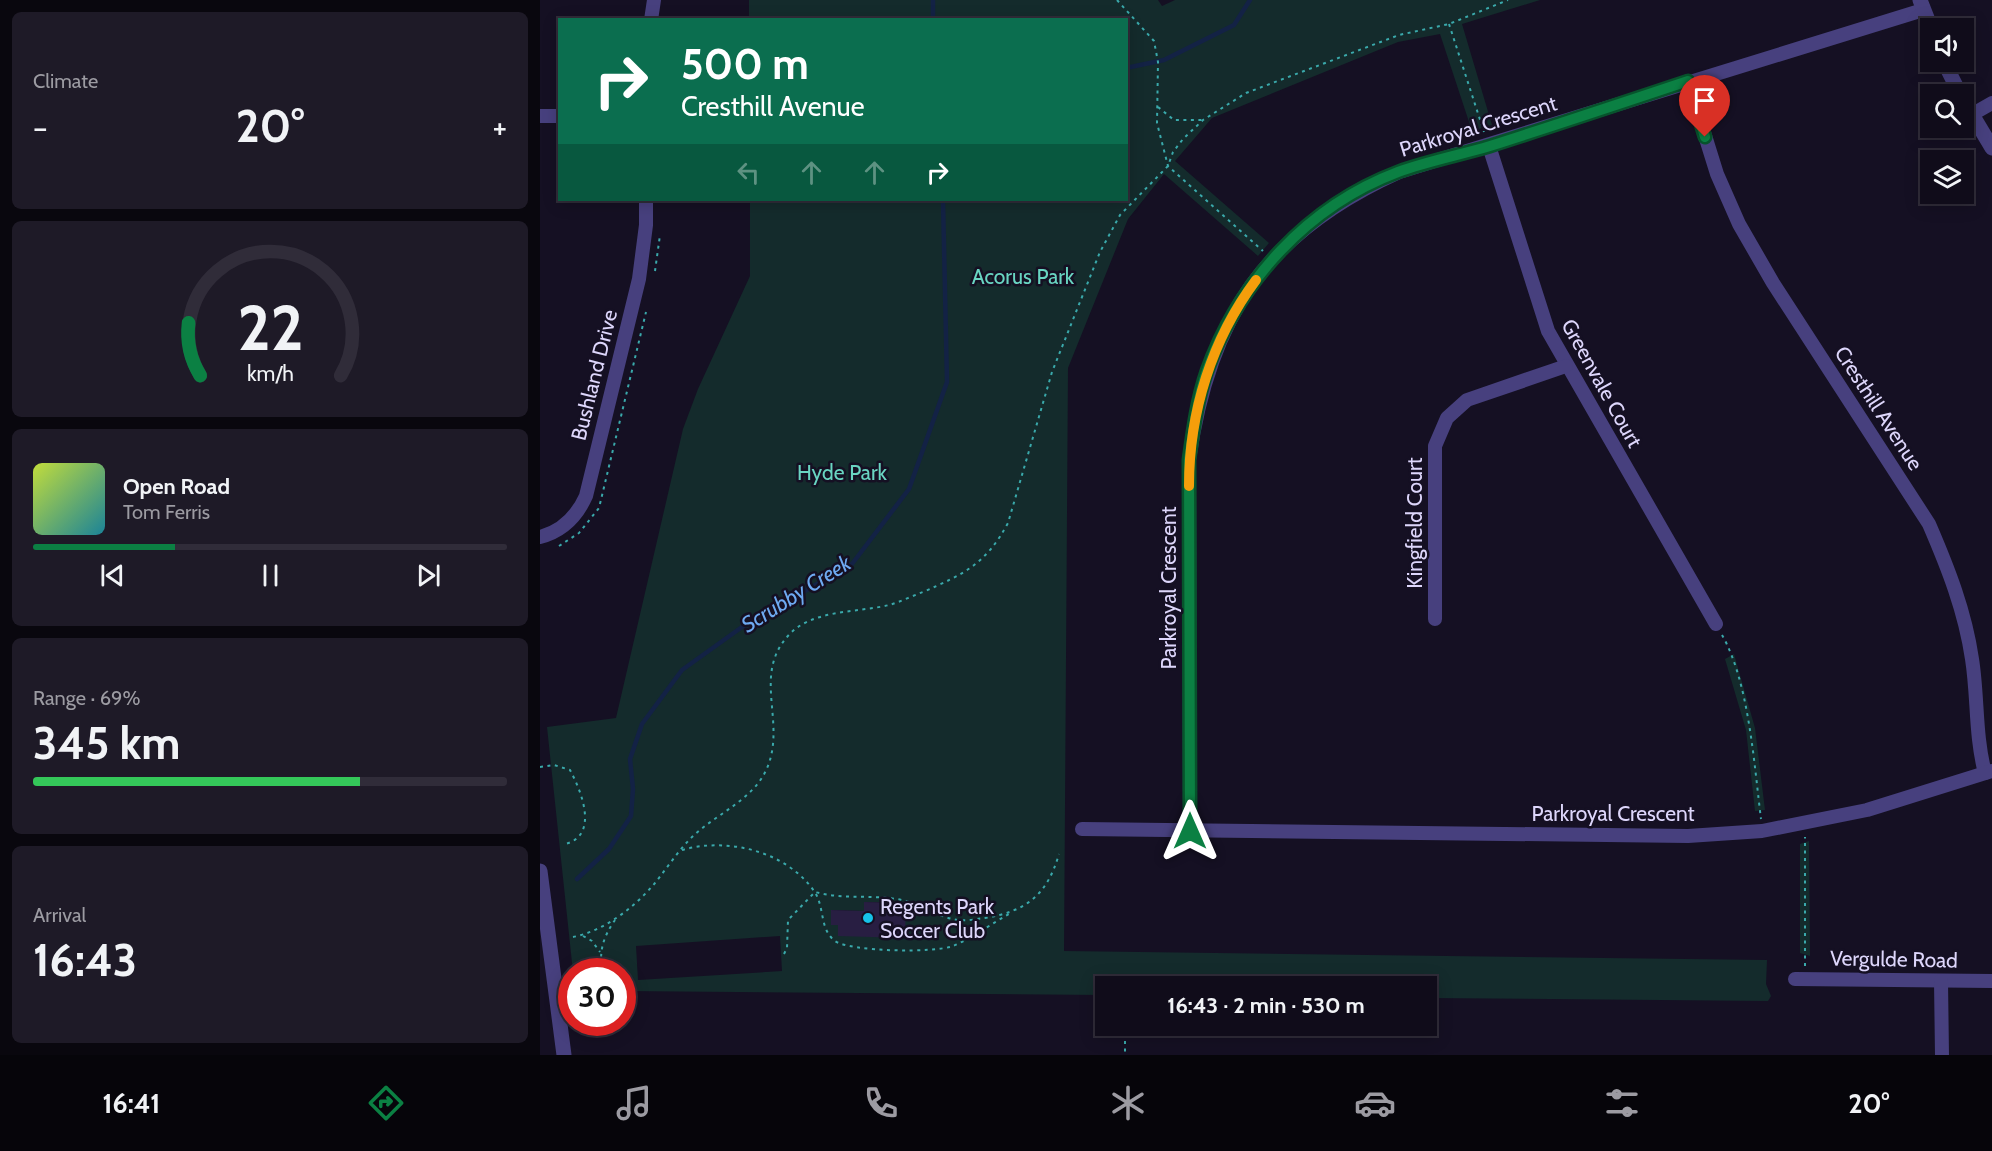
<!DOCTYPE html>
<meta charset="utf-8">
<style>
:root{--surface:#100c1a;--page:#1e1a27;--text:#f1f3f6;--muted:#9c9ba2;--line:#302c39;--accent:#0b8043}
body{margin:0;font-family:Cabin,sans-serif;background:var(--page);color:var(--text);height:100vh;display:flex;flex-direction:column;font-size:22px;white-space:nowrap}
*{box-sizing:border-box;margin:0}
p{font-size:20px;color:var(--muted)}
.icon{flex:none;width:33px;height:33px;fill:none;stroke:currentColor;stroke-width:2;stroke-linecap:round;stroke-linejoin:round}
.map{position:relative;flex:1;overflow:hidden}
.sheet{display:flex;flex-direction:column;gap:12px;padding:12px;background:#09070e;width:540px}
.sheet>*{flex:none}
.hud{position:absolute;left:18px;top:18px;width:570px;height:183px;border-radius:0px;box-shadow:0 3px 15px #0003,0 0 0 2px var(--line);background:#0b6e4f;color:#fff;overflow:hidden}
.fabs{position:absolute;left:1380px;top:18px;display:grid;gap:12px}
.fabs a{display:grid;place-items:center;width:54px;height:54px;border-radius:0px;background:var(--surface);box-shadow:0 3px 15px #0003,0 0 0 2px var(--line);font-size:30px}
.speed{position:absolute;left:18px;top:958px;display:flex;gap:12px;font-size:30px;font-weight:700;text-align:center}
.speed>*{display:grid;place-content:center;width:78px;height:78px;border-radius:50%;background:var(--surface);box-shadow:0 3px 15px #0003,0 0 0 2px var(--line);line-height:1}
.speed .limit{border:9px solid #d22;background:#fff;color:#111}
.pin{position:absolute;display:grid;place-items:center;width:51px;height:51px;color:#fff;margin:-62px -26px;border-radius:50% 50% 50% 0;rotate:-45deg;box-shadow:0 0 6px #0007}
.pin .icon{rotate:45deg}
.me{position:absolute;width:66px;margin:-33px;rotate:0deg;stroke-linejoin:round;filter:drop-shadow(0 0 4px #0008)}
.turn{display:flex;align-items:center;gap:21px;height:126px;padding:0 24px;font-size:27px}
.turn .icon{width:78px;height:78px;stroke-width:2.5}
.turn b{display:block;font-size:42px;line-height:51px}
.lanes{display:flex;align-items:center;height:57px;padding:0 24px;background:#0003;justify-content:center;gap:30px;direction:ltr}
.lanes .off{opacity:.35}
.big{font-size:45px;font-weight:800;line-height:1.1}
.sheet .widget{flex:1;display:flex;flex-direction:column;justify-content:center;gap:9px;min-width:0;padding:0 21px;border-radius:9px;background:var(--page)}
.sheet .dial{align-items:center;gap:0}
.dial svg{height:156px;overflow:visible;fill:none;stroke:var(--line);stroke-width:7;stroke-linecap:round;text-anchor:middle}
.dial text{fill:var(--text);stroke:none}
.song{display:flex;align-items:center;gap:18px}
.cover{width:72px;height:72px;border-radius:9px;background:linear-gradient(135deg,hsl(70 70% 55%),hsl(190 70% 35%))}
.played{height:6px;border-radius:3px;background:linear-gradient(90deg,var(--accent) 30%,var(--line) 30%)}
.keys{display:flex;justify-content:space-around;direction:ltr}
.heat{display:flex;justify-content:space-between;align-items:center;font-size:33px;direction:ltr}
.charge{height:9px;border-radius:4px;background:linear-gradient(90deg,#34c759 69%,var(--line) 0)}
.trip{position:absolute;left:555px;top:976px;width:342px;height:60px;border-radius:0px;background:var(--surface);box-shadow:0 3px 15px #0003,0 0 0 2px var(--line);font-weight:800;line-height:60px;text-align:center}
.menu{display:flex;height:96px;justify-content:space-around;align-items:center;background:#06050a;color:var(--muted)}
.menu .icon{width:42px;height:42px}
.menu .active{color:var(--accent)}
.menu b{font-size:27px;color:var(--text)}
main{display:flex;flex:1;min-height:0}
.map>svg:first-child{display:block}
.green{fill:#142b2c;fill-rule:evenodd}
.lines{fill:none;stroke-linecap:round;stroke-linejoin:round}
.stream{stroke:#132245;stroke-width:4.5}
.building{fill:#281e42}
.path{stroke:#3aa9ab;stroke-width:2;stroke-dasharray:3 4.5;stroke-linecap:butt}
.minor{stroke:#47407e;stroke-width:14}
.tertiary{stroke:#47407e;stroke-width:15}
.route-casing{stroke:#07532c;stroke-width:15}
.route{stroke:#0b8043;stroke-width:10}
.slow{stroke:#f59e0b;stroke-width:10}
.poi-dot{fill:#16c2e8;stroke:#151023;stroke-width:2}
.labels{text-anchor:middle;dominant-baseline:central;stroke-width:5;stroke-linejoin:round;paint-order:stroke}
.street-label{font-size:21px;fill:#ddd6fb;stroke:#151023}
.park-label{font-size:21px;fill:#69d5c2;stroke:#151023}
.poi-label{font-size:21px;fill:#ddd6fb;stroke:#151023;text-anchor:start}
.water-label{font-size:22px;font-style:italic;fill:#6eaaf2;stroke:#151023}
</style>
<main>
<section class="sheet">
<div class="widget"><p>Climate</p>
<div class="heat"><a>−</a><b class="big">20°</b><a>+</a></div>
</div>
<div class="widget dial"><svg viewBox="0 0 100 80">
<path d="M14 69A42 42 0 1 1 86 69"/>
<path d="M14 69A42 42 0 0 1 8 42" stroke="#0b8043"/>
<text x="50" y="56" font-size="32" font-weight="700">22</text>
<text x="50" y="72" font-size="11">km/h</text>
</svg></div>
<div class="widget">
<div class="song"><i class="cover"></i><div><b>Open Road</b><p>Tom Ferris</p></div></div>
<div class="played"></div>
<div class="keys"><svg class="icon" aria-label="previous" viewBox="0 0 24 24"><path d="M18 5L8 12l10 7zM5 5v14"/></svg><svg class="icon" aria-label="pause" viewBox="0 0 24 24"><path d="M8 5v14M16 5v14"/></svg><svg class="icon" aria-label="next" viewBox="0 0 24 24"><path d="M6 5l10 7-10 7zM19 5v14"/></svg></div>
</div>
<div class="widget"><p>Range · 69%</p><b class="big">345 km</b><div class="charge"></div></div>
<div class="widget"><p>Arrival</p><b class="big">16:43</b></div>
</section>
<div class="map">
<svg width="1452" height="1055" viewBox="0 0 1452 1055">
<rect width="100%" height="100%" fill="#151023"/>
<g class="green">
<path d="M209 0H618L622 6 635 0H1000L922 24 952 125 932 131 900 34 858 42 672 118 635 161 729 243 718 256 624 174 588 219 528 368 524 951 1227 960 1226 984 1231 996 1228 1001 887 998 886 987H566L565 995 83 991 82 972H33L7 727 76 718 143 429 158 389 210 276V200H586V20L209 19ZM324 902 365 903 298 936V925L291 924V910L324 911ZM240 936 242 971 98 980 96 946Z"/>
<path d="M1194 654 1215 728 1225 810 1215 811 1206 730 1185 659Z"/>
<path d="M1269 841 1270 956 1260 953V844Z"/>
</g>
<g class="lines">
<g class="stream">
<path d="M393 20V0"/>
<path d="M586 68 624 60 694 25 710 0"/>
<path d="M37 879 69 849 91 816 93 789 90 759 102 724 142 670 202 627 312 564 369 489 407 382 403 200"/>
</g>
</g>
<path class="building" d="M324 902 366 903 365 938 298 936V925H291V910L324 911Z"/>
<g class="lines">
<g class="path">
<path d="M577 0 614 41 618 62 617 123 628 166 723 251"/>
<path d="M909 24 944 132"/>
<path d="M618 107 634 120H662"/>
<path d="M115 271 120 235"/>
<path d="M19 546 39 533 59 508 106 312"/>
<path d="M1182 635C1209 682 1214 764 1221 819"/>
<path d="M0 767 14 765 30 770C42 792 59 836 25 844"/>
<path d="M142 850C187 837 246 851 274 891 285 906 279 929 295 941 311 952 395 953 413 946 432 938 451 924 469 914"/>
<path d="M43 936 52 941 60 952"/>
<path d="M33 937C64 931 95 907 115 883 127 868 138 851 152 837 178 812 217 799 229 763 244 719 214 675 247 637 270 609 317 613 349 605 360 602 372 596 383 592 424 574 446 564 468 523L512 372 560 252 580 215 628 166 633 152 643 139 663 120 706 93 859 35 909 24 968 0"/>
<path d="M244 954 247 948 248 920 275 892C304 900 333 894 362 900 380 904 396 916 413 919 424 922 435 919 445 918 487 911 507 895 519 854"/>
<path d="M1265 966V837"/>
<path d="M31 972 60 959"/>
<path d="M62 972C59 951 63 937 75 920"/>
<path d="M585 1026V1055"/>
</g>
<g class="minor">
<path d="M111 20 114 0"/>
<path d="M1148 81 1177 174 1199 224 1233 283 1389 524C1408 568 1425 611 1432 659 1438 697 1435 735 1445 773"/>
<path d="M1431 115 1452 103"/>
<path d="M0 116H20"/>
<path d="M949 146 1008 331 1176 624"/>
<path d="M0 537C23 531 37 516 46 496L99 279 106 225V200"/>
<path d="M895 619V446L907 418 927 400 1026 366"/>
<path d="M542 829 1148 836 1222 831 1327 810 1452 771"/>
<path d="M650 831 649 460C669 317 726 232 859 172L1383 10"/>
<path d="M1255 979 1452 981"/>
<path d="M1401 981 1402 1055"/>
</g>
<g class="tertiary">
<path d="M1380 0 1391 28"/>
<path d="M1404 62 1420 94"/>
<path d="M1424 101 1452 148"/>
<path d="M0 871 24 1055"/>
</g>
</g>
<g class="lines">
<defs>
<path id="route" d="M650 831 649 460C653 431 657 400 667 371 699 281 768 206 858 172 888 161 920 155 950 146 1016 125 1082 103 1148 81L1165 137"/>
</defs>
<use href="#route" class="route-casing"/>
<use href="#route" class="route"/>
<path class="slow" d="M649 486C649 412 672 339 716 280"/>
</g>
<circle class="poi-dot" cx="328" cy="918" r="6"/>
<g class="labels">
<g class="street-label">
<text transform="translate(938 126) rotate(-17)">Parkroyal Crescent</text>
<text transform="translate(54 375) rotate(-76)">Bushland Drive</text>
<text transform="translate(1062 383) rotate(61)">Greenvale Court</text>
<text transform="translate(1339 408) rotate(57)">Cresthill Avenue</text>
<text transform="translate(874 523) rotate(-90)">Kingfield Court</text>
<text transform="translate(628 588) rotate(-90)">Parkroyal Crescent</text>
<text x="1073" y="813">Parkroyal Crescent</text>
<text transform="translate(1354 959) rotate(1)">Vergulde Road</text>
</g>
<g class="park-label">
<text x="483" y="276">Acorus Park</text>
<text x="302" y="472">Hyde Park</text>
</g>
<g class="poi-label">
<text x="340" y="906">Regents Park<tspan x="340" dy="24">Soccer Club</tspan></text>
</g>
<g class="water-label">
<text transform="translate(256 594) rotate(-32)">Scrubby Creek</text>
</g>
</g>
</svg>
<div class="fabs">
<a><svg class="icon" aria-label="sound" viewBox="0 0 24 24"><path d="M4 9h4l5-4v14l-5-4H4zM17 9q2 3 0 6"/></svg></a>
<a><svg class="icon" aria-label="search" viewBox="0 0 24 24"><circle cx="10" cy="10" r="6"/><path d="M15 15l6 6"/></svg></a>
<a><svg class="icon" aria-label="layers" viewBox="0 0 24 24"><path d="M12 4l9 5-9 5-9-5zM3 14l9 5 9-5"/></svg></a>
</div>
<div class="speed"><div class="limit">30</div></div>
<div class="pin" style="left:1165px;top:137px;background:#d93025"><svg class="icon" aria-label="arrive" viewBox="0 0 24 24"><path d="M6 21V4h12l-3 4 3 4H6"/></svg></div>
<svg class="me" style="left:650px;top:831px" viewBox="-20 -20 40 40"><path d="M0-17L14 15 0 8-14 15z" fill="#0b8043" stroke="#fff" stroke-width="4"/></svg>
<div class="trip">16:43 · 2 min · 530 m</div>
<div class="hud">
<div class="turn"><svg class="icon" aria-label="right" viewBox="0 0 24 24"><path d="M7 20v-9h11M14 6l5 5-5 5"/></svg><div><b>500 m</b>Cresthill Avenue</div></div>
<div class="lanes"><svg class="icon off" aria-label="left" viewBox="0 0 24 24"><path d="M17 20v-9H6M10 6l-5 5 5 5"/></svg><svg class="icon off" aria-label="ahead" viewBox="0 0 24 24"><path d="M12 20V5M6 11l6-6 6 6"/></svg><svg class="icon off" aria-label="ahead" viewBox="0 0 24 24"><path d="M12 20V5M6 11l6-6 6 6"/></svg><svg class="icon" aria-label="right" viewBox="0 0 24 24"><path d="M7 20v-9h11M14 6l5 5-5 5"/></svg></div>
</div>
</div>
</main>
<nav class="menu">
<b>16:41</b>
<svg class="icon active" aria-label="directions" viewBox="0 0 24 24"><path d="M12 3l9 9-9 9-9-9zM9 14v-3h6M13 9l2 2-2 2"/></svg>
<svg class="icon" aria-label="music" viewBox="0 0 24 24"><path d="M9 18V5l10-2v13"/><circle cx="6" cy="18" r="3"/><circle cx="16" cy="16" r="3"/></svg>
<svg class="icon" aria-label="phone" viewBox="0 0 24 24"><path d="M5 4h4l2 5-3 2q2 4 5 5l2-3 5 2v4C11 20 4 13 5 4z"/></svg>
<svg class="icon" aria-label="climate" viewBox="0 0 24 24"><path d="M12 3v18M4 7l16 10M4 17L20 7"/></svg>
<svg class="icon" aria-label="car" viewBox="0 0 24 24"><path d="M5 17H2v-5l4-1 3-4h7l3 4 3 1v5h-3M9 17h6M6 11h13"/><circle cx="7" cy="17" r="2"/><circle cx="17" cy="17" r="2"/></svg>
<svg class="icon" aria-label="filters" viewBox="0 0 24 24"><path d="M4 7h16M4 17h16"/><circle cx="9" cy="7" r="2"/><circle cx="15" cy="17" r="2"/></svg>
<b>20°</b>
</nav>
